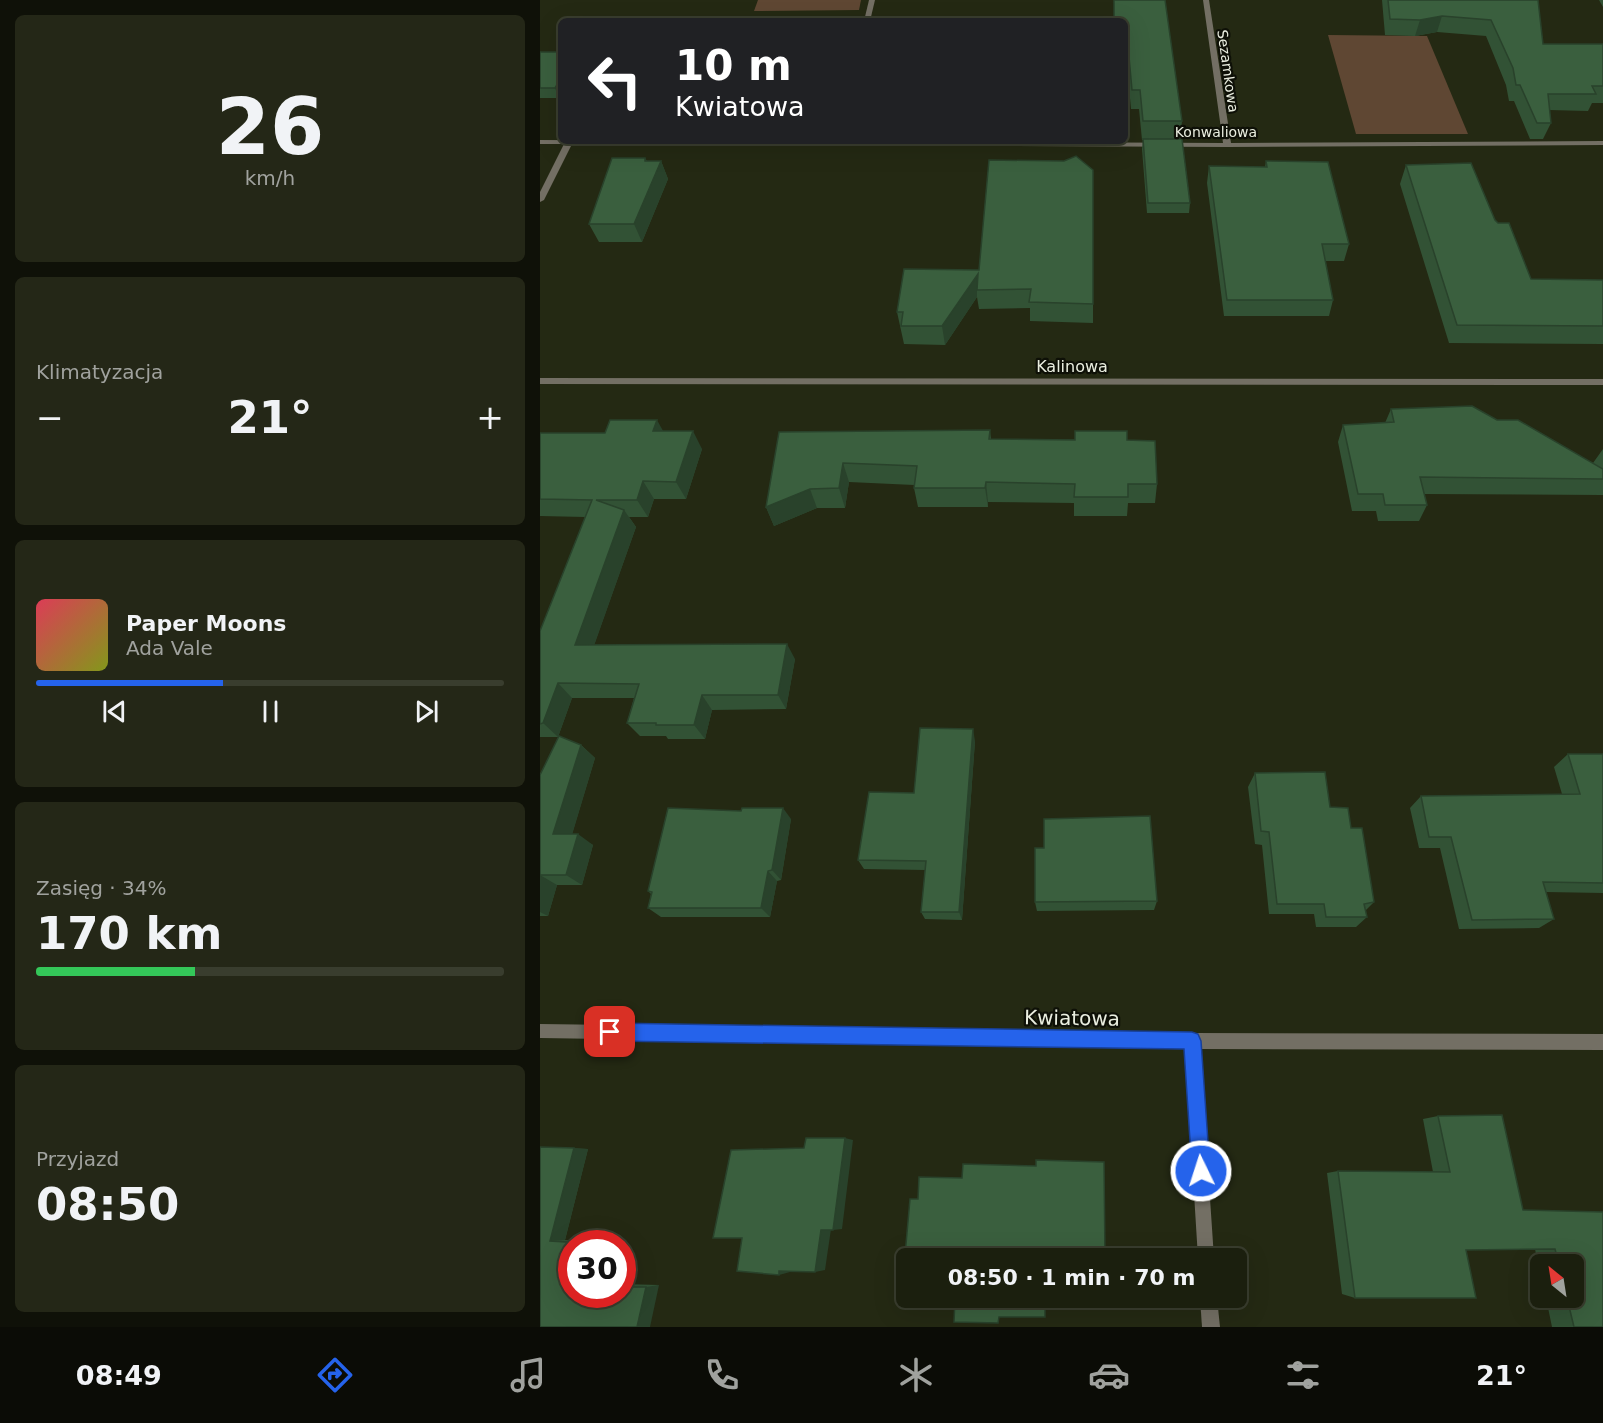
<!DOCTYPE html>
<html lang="pl">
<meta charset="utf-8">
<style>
:root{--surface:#1b1f0e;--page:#242717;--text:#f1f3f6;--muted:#a0a29e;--line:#393d2e;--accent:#2563eb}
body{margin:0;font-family:"DejaVu Sans",sans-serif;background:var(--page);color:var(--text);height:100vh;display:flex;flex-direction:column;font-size:22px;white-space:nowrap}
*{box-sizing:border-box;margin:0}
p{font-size:20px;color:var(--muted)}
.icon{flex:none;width:33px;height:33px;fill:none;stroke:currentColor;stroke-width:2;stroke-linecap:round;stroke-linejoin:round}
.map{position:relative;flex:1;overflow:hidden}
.details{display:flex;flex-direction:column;gap:15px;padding:15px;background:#0f1108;width:540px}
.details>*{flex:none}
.banner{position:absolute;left:18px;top:18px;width:570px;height:126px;border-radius:9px;box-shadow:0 6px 24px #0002,0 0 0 2px var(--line);background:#202124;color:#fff;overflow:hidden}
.needle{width:39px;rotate:330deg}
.buttons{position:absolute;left:990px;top:1254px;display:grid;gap:12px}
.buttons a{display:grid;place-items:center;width:54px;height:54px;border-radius:9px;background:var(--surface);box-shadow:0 6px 24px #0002,0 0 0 2px var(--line);font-size:30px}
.speed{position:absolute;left:18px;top:1230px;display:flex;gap:12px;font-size:30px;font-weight:700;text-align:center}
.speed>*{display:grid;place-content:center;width:78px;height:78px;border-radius:50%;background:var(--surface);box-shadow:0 6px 24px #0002,0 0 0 2px var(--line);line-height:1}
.speed .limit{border:9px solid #d22;background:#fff;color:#111}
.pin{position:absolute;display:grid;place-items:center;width:51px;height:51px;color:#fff;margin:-26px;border-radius:12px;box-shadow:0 3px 9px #0006}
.me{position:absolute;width:66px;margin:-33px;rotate:356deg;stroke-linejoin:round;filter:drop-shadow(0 0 4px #0008)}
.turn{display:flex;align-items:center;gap:21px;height:126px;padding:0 18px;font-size:27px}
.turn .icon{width:78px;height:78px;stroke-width:2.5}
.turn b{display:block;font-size:42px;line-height:51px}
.big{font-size:45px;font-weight:700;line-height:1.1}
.details .tile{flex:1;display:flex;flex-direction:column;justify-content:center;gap:9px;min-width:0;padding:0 21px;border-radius:9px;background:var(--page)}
.details .dial{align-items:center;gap:0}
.dial b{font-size:78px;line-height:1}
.song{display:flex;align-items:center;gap:18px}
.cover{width:72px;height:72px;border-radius:9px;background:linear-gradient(135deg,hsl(350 70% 55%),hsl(70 70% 35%))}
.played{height:6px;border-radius:3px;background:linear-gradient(90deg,var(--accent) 40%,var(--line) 40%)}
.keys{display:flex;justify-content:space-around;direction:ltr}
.heat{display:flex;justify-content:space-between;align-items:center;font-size:33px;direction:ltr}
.charge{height:9px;border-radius:4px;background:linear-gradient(90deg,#34c759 34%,var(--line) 0)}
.trip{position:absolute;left:356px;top:1248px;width:351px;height:60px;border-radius:9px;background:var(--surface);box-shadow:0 6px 24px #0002,0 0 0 2px var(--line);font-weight:700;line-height:60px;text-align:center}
.tabs{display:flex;height:96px;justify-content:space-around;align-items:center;background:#0b0c06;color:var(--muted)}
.tabs .icon{width:42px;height:42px}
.tabs .selected{color:var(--accent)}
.tabs b{font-size:27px;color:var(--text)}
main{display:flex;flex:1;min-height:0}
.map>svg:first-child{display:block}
.green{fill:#5f4733}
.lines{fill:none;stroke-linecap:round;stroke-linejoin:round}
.service{fill:#736f64;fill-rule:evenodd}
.minor{fill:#736f64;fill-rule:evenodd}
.wall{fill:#325235}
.shaded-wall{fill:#29422b}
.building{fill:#3a5f3e;stroke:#29422b;stroke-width:1.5}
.route{fill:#2563eb;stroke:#184099;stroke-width:1.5}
.labels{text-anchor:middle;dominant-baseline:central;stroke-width:4.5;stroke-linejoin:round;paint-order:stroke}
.far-street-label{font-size:14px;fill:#eaeee0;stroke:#0e1007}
.street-label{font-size:16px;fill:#eaeee0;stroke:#0e1007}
.near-street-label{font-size:20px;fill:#eaeee0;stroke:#0e1007}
</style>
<main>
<section class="details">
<div class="tile dial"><b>26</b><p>km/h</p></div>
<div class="tile"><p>Klimatyzacja</p>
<div class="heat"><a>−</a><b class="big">21°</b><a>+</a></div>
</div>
<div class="tile">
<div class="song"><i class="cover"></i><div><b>Paper Moons</b><p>Ada Vale</p></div></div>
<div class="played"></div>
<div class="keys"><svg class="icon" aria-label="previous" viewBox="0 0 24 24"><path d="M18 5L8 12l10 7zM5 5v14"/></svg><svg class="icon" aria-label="pause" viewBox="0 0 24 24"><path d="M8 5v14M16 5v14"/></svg><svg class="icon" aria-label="next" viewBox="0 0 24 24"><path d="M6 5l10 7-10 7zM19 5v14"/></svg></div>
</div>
<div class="tile"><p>Zasięg · 34%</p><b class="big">170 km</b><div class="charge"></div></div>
<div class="tile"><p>Przyjazd</p><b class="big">08:50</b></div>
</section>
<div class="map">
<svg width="1063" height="1327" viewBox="0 0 1063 1327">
<rect width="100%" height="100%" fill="#242913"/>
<g class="green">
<path d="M218 0H321L319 10 214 11Z"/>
<path d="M788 35 887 36 928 134H816Z"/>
</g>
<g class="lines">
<path class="service" d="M329 0H335L330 21H324Z"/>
<g class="minor">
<path d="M663 0H669L691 143 1063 141V145L687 147 32 144 4 200 0 202V192L24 144H0V140L683 143Z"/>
<path d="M0 378 1063 379V385L0 384Z"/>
<path d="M0 1024 652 1033 1063 1034V1050L660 1049 674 1258H658L645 1048 0 1038Z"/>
<path d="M660 1298H677L680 1327H662Z"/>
</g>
</g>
<g class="wall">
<path d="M574 0H625L642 121 640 139 650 203 649 213H607L602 149 603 140H602L599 109H591L587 65H585V21H574Z"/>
<path d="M842 0H998L1003 44H1063V103H1052L1048 111 1009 110 1011 123 1003 139H990L974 101H969L966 85 946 36 897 32 875 36 845 35Z"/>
<path d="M1059 0H1063V7Z"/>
<path d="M0 52H21V94L19 98H0Z"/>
<path d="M105 158 107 161H121L128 179 102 242H59L49 224Z"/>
<path d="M726 161 809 244 804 261H785L793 300 789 316H684L667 183 669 166 725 167Z"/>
<path d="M866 165 955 220 991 279 1063 280V344L909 343 860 184Z"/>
<path d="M439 270 553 304V323L490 321V308L439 309 437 297 405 345 364 344 357 312Z"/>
<path d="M851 409 957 420 1053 463 1063 449V495L884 494 887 505 879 521H838L836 511H812L798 442 803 425 845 423Z"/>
<path d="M450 430 451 439 587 440 617 484 615 503H588L587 516H534V503L448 502V507H378L374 488V485L309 482 305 508H277L234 526 226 507 239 432Z"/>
<path d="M123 431 162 449 146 499H114L108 517H89L96 527 54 645 255 659 246 709 172 710 165 739H128L126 736H100L87 723 94 698H32L18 737H0V631L45 517 0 516V433H65Z"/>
<path d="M435 741 422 920 385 919 381 912 385 870 324 869 318 860 374 793Z"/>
<path d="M41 745 55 758 32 834 53 845 42 885H17L8 916H0V775Z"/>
<path d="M1028 754H1063V893L1006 892 1014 919 999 928 919 929 900 848H879L870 808 881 796 1022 794 1014 767Z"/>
<path d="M715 773 790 807 811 828 834 902 825 911 827 917 816 927H776L774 914H729L722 845 715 844 708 787Z"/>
<path d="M251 819 241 880 237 881 230 917H121L108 908 111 894 108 891Z"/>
<path d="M504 848 617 901 614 910 497 911 495 902Z"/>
<path d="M898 1116 983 1210 1063 1212V1327H1012L1006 1298H1034V1264H1000V1275L995 1249 926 1250 815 1298 802 1294 787 1173 798 1171 893 1172 883 1119Z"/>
<path d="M0 1147 48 1149 25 1240 77 1242 76 1244H32V1294H82V1284L119 1285 0 1327Z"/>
</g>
<g class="shaded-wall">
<path d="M902 16 897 32 875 36 880 20Z"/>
<path d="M21 77V94L19 98 15 88Z"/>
<path d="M105 158 113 177 121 161 128 179 102 242 94 224Z"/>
<path d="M438 274 437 290V297L405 345 402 326Z"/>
<path d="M117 420 127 438 113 431Z"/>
<path d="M153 431 162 449 146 499 136 482Z"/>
<path d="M303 463 309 482 305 508 299 488Z"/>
<path d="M103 481 114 499 108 517 97 500Z"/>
<path d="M446 482 448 502V507L445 488Z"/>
<path d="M270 489 277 508 234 526 226 507Z"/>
<path d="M84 510 96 527 49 660 35 645Z"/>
<path d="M247 644 255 659 246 709 238 695Z"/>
<path d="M18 683 32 698 18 737 3 723Z"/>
<path d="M162 695 172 710 165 739 154 725Z"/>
<path d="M433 729 435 741 422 920 419 912Z"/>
<path d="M41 745 55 758 29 845 13 834Z"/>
<path d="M243 808 251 819 241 880 232 870Z"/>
<path d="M38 834 53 845 42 885 26 875Z"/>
<path d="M228 871 237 881 230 917 221 908Z"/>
<path d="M0 875 17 885 8 916 0 912Z"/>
<path d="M305 1138 313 1140 302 1229 293 1230Z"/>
<path d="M34 1148 48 1149 25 1240 10 1241Z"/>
<path d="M291 1229 285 1270 275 1272 281 1230Z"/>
<path d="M239 1271 250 1272 239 1275Z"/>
<path d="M119 1285 110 1327H97L106 1287Z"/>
</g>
<g class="building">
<path d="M574 0H625L642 121H603L600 90H592L588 46H585V21H574Z"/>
<path d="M848 0H998L1003 44H1063V86H1052L1056 94H1008L1011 123H997L980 85H976L973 68 951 20 902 16 880 20 850 19Z"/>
<path d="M0 52H21V77L15 88H0Z"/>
<path d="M603 139H642L650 203H608Z"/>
<path d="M536 156 553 170V304L489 302 491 289 437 290 438 274 402 326H361L363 312H357L364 269 439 270 449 160 524 161Z"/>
<path d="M72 158H105V161H121L94 224H49Z"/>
<path d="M726 161 788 162 809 244H782L793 300H687L669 166 727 167Z"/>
<path d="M931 163 955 220 958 223H969L991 279 1063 280V326L917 325 866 165Z"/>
<path d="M932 406 957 420H978L1063 469V479L880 477 887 505H845L843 494H818L803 425 854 422 851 409Z"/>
<path d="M70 420H117L113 431H153L136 482 103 481 97 500H56L84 510 35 645 247 644 238 695H162L154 725H116V723H87L99 684 18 683 3 723 0 724V631L52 500 0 499V433H65Z"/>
<path d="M450 430 449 439 535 440V431H587V440L615 441 617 484H588V497H534L535 484 446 482 445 488H374L377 466 303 463 299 488 270 489 226 507 239 432Z"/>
<path d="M380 728 433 729 419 912H381L386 861 318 860 329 792 374 793Z"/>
<path d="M19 736 41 745 13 834H38L26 875H0V877V775Z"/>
<path d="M1028 754H1063V883L1003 882 1014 919 932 920 911 837H889L881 796 1040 794Z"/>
<path d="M785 772 790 807 808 808 811 828H822L834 902 824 904 827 917H786L784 904H737L729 832 721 831 715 773Z"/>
<path d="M128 808 201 811 202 808H243L232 870 228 871 221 908H108L112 892 108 891Z"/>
<path d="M610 816 617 901 495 902V848H504V819Z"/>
<path d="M962 1115 983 1210 1063 1212V1327H1034L1027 1298H1034V1264H1019L1015 1249 926 1250 936 1298H815L798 1171 910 1172 898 1116Z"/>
<path d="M266 1138H305L293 1230H281L275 1272 239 1271V1275L197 1271 202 1238H173L191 1150 264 1148Z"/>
<path d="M0 1147 34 1148 10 1241 60 1244H32V1294H82V1287H106L97 1327H0Z"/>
<path d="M496 1160 564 1162 565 1258H366V1289H362L370 1199H378L379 1177 422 1178 423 1164 496 1166Z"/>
<path d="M415 1298H505V1317H459L458 1323 414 1322Z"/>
</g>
<path class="route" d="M70 1023 652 1032 658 1034 661 1041 670 1171 667 1178 661 1181 654 1178 652 1171 644 1049 70 1041 64 1038 61 1032 64 1026Z"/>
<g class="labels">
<g class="far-street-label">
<text transform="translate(688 71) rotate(82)">Sezamkowa</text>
<text x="676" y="132">Konwaliowa</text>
</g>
<g class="street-label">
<text x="532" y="366">Kalinowa</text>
</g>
<g class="near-street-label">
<text transform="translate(532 1018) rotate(1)">Kwiatowa</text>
</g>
</g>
</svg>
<div class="buttons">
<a><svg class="needle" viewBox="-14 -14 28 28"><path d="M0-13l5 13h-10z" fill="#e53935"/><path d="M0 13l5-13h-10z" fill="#a0a29e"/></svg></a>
</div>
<div class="speed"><div class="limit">30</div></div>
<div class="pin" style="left:70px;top:1032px;background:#d93025"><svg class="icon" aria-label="arrive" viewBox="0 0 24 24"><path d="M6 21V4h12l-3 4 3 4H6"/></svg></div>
<svg class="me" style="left:661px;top:1171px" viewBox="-20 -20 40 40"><circle r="17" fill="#2563eb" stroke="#fff" stroke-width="3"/><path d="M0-11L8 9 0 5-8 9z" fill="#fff"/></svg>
<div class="trip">08:50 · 1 min · 70 m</div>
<div class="banner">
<div class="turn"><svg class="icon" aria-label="left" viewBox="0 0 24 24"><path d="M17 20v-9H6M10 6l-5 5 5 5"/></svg><div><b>10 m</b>Kwiatowa</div></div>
</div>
</div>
</main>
<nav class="tabs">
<b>08:49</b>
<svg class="icon selected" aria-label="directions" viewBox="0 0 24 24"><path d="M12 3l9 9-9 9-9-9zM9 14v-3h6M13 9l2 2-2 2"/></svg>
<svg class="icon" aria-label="music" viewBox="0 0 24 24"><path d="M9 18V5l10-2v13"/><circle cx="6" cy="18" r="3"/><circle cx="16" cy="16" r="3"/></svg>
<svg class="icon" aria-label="phone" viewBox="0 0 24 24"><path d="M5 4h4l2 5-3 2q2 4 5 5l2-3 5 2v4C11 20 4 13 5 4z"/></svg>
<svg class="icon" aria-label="climate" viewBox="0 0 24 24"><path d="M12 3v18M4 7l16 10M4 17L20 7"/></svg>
<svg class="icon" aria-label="car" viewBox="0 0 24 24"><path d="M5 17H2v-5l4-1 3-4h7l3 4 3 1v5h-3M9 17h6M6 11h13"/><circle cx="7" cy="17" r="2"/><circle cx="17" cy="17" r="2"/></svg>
<svg class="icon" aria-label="filters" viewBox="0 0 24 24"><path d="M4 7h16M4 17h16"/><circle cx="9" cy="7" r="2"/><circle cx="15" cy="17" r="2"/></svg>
<b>21°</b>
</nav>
